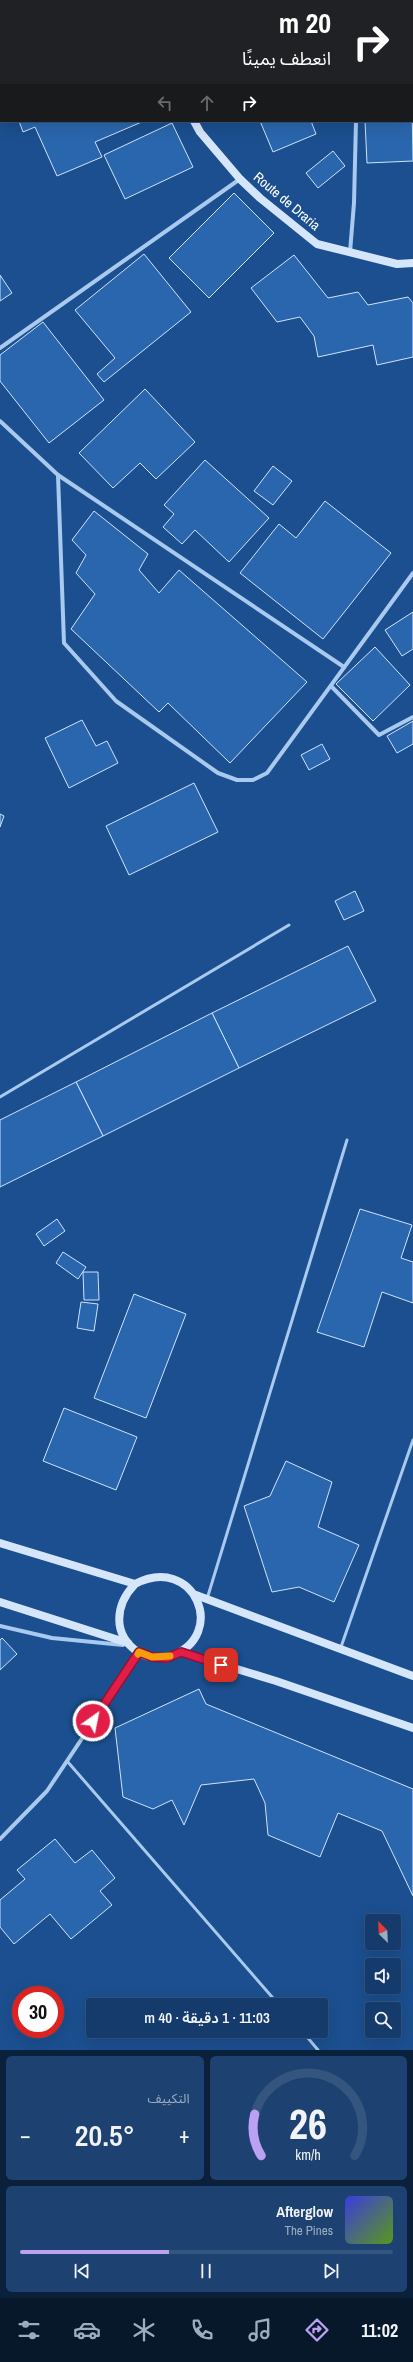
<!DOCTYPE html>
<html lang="ar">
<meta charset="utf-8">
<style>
:root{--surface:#143b6b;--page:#1d4271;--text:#f1f3f6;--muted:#9dadc1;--line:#33557e;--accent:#bca0f2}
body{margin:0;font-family:"Archivo Narrow","Noto Sans Arabic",sans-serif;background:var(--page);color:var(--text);direction:rtl;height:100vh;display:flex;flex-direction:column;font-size:15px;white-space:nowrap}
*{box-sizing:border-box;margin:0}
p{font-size:13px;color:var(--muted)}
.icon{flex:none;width:22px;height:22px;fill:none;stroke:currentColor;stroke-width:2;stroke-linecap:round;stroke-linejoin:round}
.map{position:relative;height:2050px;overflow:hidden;direction:ltr}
.panel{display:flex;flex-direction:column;gap:6px;padding:6px;background:#0b203b;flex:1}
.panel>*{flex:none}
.top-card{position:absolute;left:0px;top:0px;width:413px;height:122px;box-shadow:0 4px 16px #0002,0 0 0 1px var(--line);direction:rtl;background:#202124;color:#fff;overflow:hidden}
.needle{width:26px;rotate:336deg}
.controls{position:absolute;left:365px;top:1914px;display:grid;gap:8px}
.controls a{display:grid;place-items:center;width:36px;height:36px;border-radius:4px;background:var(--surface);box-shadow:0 4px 16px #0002,0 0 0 1px var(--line);font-size:20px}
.speed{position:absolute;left:12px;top:1986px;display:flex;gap:8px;font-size:20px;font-weight:700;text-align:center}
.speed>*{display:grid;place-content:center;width:52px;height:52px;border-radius:50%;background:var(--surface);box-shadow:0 4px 16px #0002,0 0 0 1px var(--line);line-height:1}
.speed .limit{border:6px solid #d22;background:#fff;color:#111}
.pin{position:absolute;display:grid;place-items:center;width:34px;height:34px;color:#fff;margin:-17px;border-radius:8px;box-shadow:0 2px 6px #0006}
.me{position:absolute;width:44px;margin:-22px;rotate:33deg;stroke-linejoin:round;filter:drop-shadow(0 0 3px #0008)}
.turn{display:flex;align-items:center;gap:14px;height:84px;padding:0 16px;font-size:18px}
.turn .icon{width:52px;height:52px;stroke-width:2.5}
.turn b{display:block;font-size:28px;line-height:34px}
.lanes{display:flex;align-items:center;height:38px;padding:0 16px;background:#0003;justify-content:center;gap:20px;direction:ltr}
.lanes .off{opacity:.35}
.big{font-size:30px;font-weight:600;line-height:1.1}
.panel .tile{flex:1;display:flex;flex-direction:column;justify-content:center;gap:6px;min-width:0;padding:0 14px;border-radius:6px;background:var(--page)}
.panel .dial{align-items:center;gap:0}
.dial svg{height:104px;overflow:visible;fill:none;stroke:var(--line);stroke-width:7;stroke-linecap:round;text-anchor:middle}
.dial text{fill:var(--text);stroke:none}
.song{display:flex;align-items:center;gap:12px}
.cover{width:48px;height:48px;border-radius:6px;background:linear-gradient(135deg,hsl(240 70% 55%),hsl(90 70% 35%))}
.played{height:4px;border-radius:2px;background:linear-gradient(90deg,var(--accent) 40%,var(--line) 40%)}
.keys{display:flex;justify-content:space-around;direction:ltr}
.heat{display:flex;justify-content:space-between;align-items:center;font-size:22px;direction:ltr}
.panel .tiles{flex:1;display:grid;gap:6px;grid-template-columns:1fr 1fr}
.tile:last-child{grid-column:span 2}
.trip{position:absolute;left:86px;top:1998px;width:242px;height:40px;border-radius:4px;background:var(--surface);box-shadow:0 4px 16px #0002,0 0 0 1px var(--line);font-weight:600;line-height:40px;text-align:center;direction:rtl}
.menu{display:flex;height:64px;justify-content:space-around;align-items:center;background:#08182b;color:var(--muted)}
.menu .icon{width:28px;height:28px}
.menu .current{color:var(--accent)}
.menu b{font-size:18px;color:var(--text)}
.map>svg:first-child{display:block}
.building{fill:#2a66ad;stroke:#cfe3fa}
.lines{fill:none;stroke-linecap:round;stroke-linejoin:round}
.service{stroke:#a9c9ee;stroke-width:3}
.minor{stroke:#a9c9ee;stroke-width:4}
.secondary{stroke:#d6e6fa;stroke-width:8}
.route-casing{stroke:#92132f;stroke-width:10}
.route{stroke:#e11d48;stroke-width:7}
.slow{stroke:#f59e0b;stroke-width:7}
.labels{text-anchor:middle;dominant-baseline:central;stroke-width:4;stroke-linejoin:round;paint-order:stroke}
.street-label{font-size:14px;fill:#fff;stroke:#1b4f8f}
</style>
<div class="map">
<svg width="413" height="2050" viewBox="0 0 413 2050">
<rect width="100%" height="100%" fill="#1b4f8f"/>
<g class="building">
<path d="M50 0H98L99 1H48Z"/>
<path d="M298 0H336V1H296Z"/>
<path d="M413 0 412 50V1H359Z"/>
<path d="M0 22H1V82L0 79Z"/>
<path d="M412 105 413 161 367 163 365 121H412Z"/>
<path d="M19 121H144L95 142 102 157 57 176 35 127 23 132Z"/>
<path d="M260 121H311L316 134 273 152Z"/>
<path d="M172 123 193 167 125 199 104 155Z"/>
<path d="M333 151 345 166 318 188 306 173Z"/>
<path d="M234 193 274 233 209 298 169 258Z"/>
<path d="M144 254 191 312 104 382 97 374 115 358 75 310Z"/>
<path d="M294 255 328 298 358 292 368 305 408 297 413 303V357L377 365 373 345 318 357 314 336 300 317 277 322 251 288Z"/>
<path d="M0 275 12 293 0 301Z"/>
<path d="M43 322 104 400 49 443 0 381V355Z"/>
<path d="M145 389 195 442 156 479 140 463 113 488 79 453Z"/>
<path d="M205 460 269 518 229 562 195 530 182 544 163 527 174 514 164 505Z"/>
<path d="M273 466 292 481 273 505 254 491Z"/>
<path d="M325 501 391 553 323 639 240 573 279 524 296 538Z"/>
<path d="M94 511 148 554 139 570 159 593 179 570 307 682 230 763 168 703 159 712 71 629 95 594 76 573 86 555 72 540Z"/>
<path d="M413 612V649L402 656 385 630Z"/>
<path d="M375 647 410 685 373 721 336 684Z"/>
<path d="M82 720 96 746 107 741 118 763 69 788 45 738Z"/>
<path d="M413 721V744L397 753 387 736Z"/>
<path d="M322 744 330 759 309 770 301 755Z"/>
<path d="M194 783 218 832 129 875 106 826Z"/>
<path d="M0 814 4 816 0 827Z"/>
<path d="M355 891 364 911 344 920 335 901Z"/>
<path d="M348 946 376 1001 239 1068 212 1013Z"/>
<path d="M212 1013 239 1068 103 1136 76 1082Z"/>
<path d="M76 1082 103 1136 0 1187V1120Z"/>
<path d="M360 1209 412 1225 401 1258 413 1262V1303L382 1292 364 1347 317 1332Z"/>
<path d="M57 1219 65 1231 44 1246 36 1234Z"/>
<path d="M63 1252 86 1267 78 1279 56 1263Z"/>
<path d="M83 1272H98L99 1300H84Z"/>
<path d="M134 1294 186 1314 146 1418 94 1398Z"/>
<path d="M81 1302 98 1304 94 1331 77 1328Z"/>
<path d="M64 1408 137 1437 116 1490 43 1461Z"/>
<path d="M286 1461 332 1482 318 1527 359 1545 334 1602 299 1587 272 1592 244 1506 270 1496Z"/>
<path d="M2 1638 17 1654 0 1670V1640Z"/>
<path d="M199 1689 206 1704 413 1789V1896L382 1831 338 1813 320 1857 268 1835 265 1803 254 1779 201 1785 184 1825 172 1800 153 1809 123 1797 115 1728Z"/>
<path d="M55 1839 75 1863 92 1850 115 1878 100 1891 112 1905 71 1939 50 1914 14 1944 0 1927V1900L25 1879 17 1870Z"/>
</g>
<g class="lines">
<g class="service">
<path d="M0 1097 289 925"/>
<path d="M207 1599 347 1140"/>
<path d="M341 1647 413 1440"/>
<path d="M67 1761 279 2005"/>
<path d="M302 2031 318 2050"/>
</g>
<g class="minor">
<path d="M358 1V0"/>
<path d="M350 252 354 203 356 121"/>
<path d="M0 348 240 179"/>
<path d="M0 421 58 475 344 667"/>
<path d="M58 475 64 643 116 701 218 773 237 780H253L267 773 413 573"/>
<path d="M331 686 379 735 413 717"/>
<path d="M0 1626 52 1638 123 1645"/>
<path d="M0 1839 47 1791 139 1653"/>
</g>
<g class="secondary">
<path d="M133 0V1"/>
<path d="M194 121 200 132 240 179 260 198 317 244 397 264 413 263"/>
<path d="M0 1543 135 1584C194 1553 229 1635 171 1656 161 1660 147 1658 138 1652 112 1634 115 1605 135 1584"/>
<path d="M196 1595 413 1676"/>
<path d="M0 1602 128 1643"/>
<path d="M181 1652 276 1681 413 1728"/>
</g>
</g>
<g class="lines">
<defs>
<path id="route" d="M93 1721 139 1652 152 1657 167 1658 181 1652 221 1665"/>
</defs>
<use href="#route" class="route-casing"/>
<use href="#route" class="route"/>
<path class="slow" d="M138 1654 139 1652 152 1657 170 1656"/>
</g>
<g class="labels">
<g class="street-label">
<text transform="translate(287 201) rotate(40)">Route de Draria</text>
</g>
</g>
</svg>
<div class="controls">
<a><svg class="needle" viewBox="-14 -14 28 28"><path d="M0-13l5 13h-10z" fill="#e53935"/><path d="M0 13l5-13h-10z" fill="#9dadc1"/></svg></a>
<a><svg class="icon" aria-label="sound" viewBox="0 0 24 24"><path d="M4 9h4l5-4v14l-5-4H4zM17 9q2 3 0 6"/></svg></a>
<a><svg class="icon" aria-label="search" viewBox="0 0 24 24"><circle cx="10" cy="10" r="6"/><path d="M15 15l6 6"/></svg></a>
</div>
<div class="speed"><div class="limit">30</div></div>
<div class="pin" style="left:221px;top:1665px;background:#d93025"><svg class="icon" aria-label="arrive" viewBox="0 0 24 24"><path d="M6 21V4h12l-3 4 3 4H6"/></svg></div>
<svg class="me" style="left:93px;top:1721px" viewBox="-20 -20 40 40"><circle r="17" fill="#e11d48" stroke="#fff" stroke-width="3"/><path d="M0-11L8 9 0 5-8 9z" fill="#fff"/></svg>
<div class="trip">11:03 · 1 دقيقة · 40 m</div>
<div class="top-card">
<div class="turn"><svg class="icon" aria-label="right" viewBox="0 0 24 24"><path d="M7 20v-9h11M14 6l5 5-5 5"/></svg><div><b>20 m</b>انعطف يمينًا</div></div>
<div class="lanes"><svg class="icon off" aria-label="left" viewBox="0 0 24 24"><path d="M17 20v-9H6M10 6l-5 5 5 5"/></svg><svg class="icon off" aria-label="ahead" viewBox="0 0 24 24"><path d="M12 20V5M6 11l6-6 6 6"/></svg><svg class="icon" aria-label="right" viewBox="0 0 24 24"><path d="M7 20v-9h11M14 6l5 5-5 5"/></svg></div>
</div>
</div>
<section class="panel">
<div class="tiles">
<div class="tile dial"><svg viewBox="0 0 100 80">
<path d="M14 69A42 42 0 1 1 86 69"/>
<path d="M14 69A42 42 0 0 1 9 37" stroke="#bca0f2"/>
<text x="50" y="56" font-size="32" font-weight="700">26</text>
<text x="50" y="72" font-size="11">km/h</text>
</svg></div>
<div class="tile"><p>التكييف</p>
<div class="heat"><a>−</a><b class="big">20.5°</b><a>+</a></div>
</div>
<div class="tile">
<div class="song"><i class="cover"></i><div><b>Afterglow</b><p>The Pines</p></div></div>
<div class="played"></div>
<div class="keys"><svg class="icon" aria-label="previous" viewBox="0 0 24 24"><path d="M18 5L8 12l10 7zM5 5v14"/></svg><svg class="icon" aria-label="pause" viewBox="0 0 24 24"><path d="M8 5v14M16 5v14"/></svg><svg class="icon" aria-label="next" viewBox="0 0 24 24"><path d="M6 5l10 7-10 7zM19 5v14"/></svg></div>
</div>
</div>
</section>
<nav class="menu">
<b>11:02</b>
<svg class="icon current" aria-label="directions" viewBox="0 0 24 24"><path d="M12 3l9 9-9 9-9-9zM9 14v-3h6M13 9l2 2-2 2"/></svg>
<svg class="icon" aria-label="music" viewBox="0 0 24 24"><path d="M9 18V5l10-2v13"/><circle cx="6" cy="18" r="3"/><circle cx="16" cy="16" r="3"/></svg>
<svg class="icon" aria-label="phone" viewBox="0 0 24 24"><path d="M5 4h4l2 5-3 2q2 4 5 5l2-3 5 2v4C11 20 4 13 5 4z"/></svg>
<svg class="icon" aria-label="climate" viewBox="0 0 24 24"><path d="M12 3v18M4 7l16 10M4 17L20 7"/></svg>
<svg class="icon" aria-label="car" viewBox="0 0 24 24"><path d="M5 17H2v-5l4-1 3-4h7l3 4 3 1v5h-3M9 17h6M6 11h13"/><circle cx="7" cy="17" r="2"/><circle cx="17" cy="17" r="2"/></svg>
<svg class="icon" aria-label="filters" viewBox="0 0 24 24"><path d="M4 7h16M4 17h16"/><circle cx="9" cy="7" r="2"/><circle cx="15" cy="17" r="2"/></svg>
</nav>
